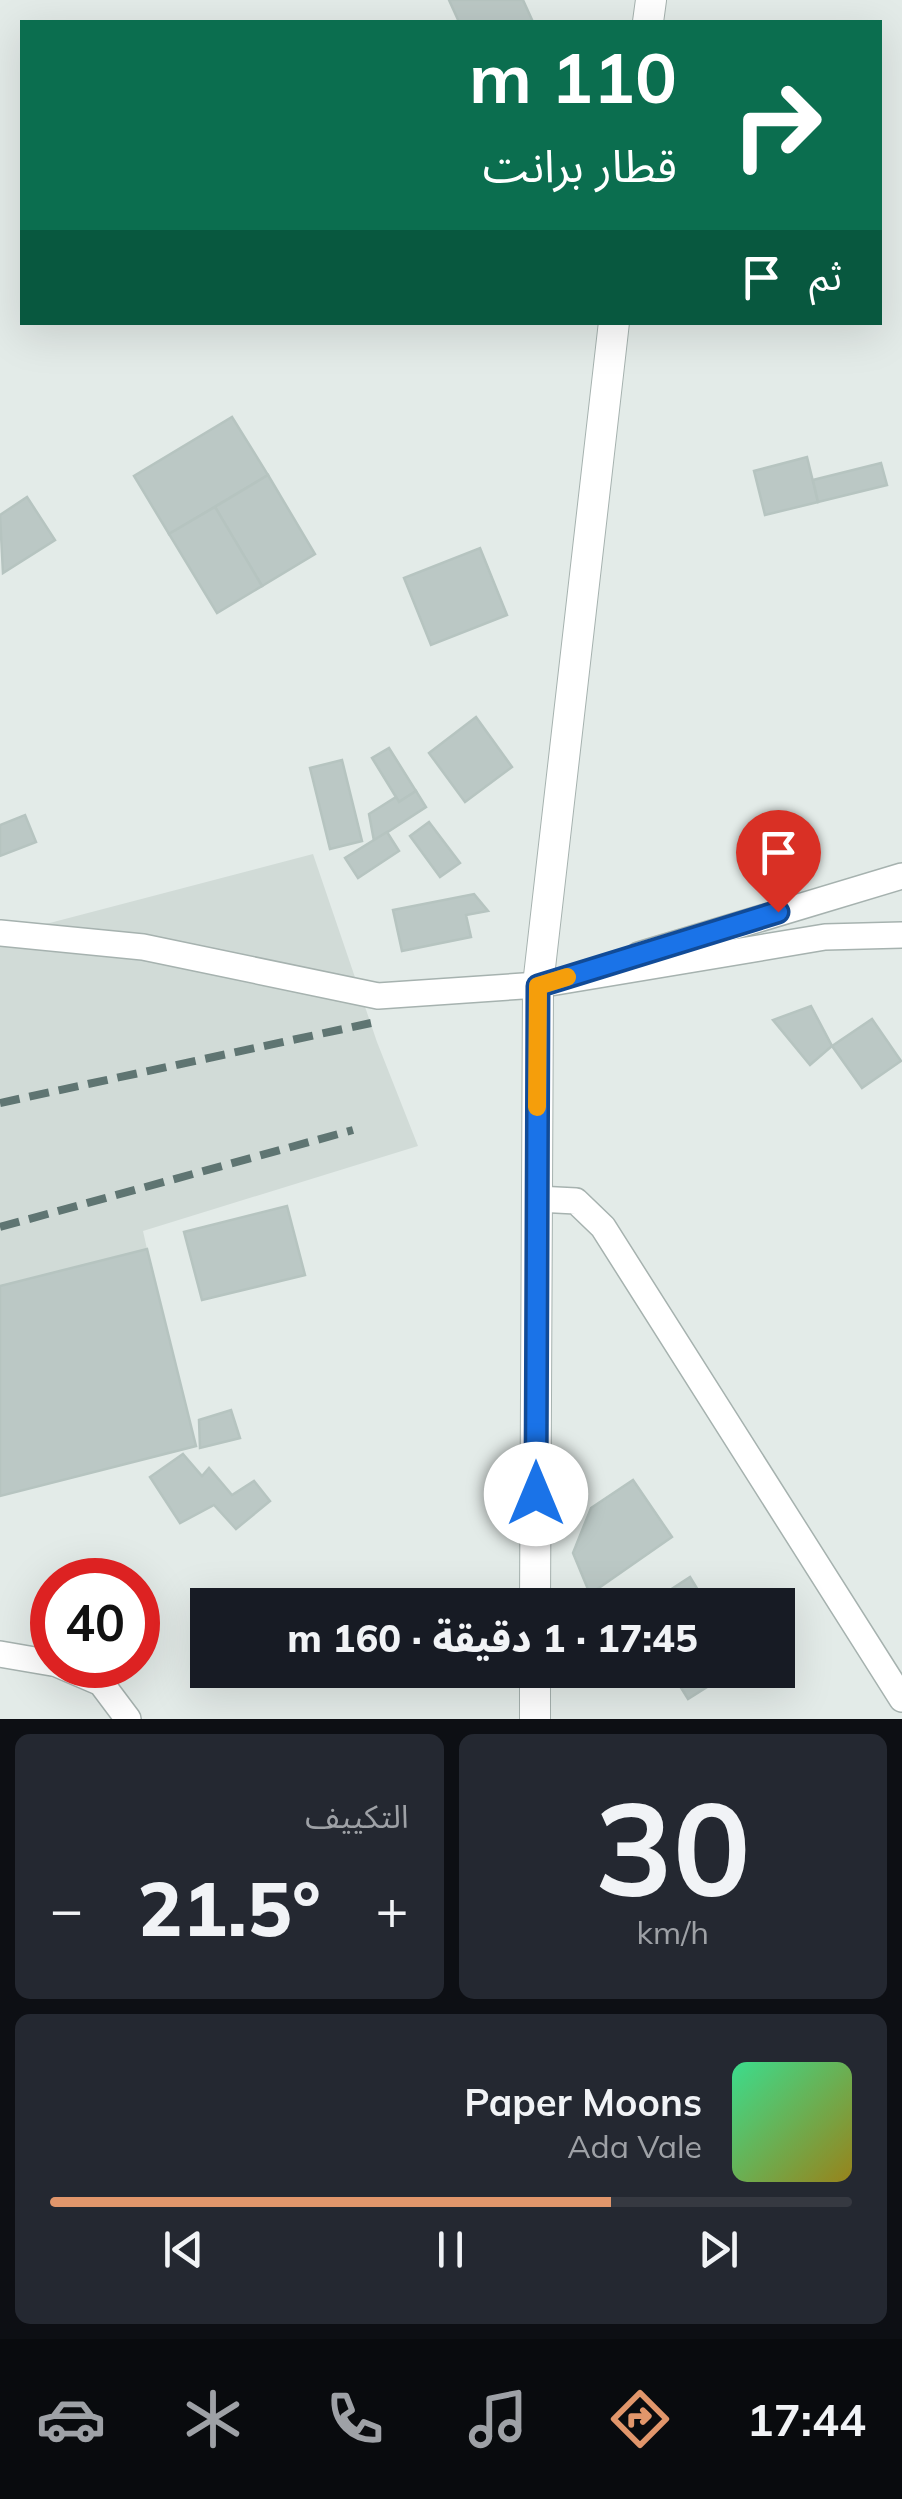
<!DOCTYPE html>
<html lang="ar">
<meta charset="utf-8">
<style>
:root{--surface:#171b24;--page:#242831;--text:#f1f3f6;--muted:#9ea1a6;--line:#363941;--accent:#e1966b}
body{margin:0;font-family:Mulish,"Noto Sans Arabic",sans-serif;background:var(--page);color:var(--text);direction:rtl;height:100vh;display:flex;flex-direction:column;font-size:38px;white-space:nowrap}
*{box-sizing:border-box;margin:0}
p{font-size:32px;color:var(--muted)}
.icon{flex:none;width:55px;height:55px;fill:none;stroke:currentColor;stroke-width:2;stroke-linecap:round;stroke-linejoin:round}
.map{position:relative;height:1719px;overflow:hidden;direction:ltr}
.details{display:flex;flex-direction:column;gap:15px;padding:15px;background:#0d0f14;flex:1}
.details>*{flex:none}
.guide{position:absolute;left:20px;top:20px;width:862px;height:305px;border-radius:0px;box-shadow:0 10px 40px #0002;direction:rtl;background:#0b6e4f;color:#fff;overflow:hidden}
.speed{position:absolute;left:30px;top:1558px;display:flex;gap:20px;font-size:50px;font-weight:700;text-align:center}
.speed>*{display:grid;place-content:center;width:130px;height:130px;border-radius:50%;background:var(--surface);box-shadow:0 10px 40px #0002;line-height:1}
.speed .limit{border:15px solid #d22;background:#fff;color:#111}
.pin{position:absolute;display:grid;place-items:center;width:85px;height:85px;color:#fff;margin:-102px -42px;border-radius:50% 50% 50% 0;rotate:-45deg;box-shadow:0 0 10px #0007}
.pin .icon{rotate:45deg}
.me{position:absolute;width:110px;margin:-55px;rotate:0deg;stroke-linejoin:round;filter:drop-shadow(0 0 8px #0008)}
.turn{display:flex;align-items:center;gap:35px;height:210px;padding:0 40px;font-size:45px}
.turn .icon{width:130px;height:130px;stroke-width:2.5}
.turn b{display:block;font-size:70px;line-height:85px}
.then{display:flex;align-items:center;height:95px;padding:0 40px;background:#0003;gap:20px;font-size:38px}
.big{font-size:75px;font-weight:800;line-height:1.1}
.details .tile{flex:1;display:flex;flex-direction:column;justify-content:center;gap:15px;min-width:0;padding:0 35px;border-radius:15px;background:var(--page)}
.details .dial{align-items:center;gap:0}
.dial b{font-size:130px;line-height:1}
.song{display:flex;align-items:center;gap:30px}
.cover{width:120px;height:120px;border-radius:15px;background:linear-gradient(135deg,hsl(150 70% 55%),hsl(50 70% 35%))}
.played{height:10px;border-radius:5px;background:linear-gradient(90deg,var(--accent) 70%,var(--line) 70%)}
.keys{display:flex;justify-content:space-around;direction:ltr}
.heat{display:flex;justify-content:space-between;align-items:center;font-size:55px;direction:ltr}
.details .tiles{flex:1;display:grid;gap:15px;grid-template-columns:1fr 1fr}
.tile:last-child{grid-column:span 2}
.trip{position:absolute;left:190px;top:1588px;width:605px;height:100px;border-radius:0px;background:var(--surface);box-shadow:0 10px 40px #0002;font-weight:800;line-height:100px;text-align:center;direction:rtl}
.tabs{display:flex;height:160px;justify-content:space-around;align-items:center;background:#090b0e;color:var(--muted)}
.tabs .icon{width:70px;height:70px}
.tabs .current{color:var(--accent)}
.tabs b{font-size:45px;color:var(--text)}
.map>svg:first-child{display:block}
.built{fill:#d1dbd7}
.building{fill:#bbc8c5;stroke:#b6c4c0;stroke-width:2.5}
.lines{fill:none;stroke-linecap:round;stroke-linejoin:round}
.minor-casing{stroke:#a6b2af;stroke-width:28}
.tertiary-casing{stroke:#a6b2af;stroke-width:32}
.minor{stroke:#fff;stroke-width:25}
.tertiary{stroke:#fff;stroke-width:30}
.rail{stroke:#5f7572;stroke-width:8;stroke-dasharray:20 10;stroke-linecap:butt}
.route-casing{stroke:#114b97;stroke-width:25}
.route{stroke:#1a73e8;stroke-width:18}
.slow{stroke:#f59e0b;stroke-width:18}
</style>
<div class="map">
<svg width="902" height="1719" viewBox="0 0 902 1719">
<rect width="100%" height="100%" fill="#e3ebe8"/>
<path class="built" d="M313 854 377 1042 418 1146 143 1231 147 1249 0 1286V936Z"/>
<g class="building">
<path d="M449 0H523L533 22H459Z"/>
<path d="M232 417 268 475 169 534 134 476Z"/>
<path d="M807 457 818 502 765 515 754 471Z"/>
<path d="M881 463 887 485 818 502 813 480Z"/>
<path d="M268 475 315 554 262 586 215 507Z"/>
<path d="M27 497 55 540 3 573 0 515Z"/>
<path d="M215 507 262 586 217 613 169 534Z"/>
<path d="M480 548 507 615 431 645 404 578Z"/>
<path d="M476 717 512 767 465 802 429 753Z"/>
<path d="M389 748 416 791 399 802 372 758Z"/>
<path d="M342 760 362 841 330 849 310 768Z"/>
<path d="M416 791 426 807 374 841 369 814 396 797 399 802Z"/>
<path d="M25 815 36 842 0 856V825Z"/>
<path d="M429 822 460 863 440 877 410 836Z"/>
<path d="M387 832 399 851 358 878 345 858Z"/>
<path d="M474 894 488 911 466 915 471 937 402 951 393 910Z"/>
<path d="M811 1006 832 1046 810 1065 773 1020Z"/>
<path d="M872 1019 901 1061 862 1088 832 1046Z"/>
<path d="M287 1206 305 1275 202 1300 184 1232Z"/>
<path d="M147 1249 196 1446 0 1496V1286Z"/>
<path d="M231 1410 240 1438 200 1448 199 1420Z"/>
<path d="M183 1454 202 1476 209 1468 232 1495 254 1481 270 1501 236 1529 214 1505 180 1523 150 1477Z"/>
<path d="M633 1480 672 1537 590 1594 573 1553 591 1508Z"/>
<path d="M690 1577 701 1595 684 1605H647Z"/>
<path d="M670 1670H734L688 1699Z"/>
</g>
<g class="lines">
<defs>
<g id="minor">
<path d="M0 933 143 947 378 996 538 985 825 937 902 935"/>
<path d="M639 955 902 876"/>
<path d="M537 1199 576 1201 603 1227 902 1699"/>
<path d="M0 1654 52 1663"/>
<path d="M59 1665 101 1683 128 1719"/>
</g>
<g id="tertiary">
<path d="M648 22 651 0"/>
<path d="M535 1605 538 985 614 322"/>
<path d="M535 1719V1670"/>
</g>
</defs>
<use href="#minor" class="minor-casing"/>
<use href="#tertiary" class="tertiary-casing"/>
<use href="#minor" class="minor"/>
<use href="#tertiary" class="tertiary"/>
<g class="rail">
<path d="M0 1103 371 1023"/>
<path d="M0 1227 353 1130"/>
</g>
</g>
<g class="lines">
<defs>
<path id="route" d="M536 1494 538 986 778 912"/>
</defs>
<use href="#route" class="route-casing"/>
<use href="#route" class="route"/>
<path class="slow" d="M537 1107 538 986 567 977"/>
</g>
</svg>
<div class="speed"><div class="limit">40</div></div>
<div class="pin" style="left:778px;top:912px;background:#d93025"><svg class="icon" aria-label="arrive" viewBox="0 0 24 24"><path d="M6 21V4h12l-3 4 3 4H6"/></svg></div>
<svg class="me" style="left:536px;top:1494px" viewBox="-20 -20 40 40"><circle r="19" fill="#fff"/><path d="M0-13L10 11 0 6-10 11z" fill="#1a73e8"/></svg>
<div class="trip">17:45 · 1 دقيقة · 160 m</div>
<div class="guide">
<div class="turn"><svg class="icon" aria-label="right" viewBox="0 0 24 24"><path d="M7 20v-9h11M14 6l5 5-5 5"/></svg><div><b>110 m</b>قطار برانت</div></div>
<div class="then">ثم<svg class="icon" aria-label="arrive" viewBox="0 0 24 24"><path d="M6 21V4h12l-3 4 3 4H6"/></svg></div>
</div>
</div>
<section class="details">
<div class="tiles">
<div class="tile dial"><b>30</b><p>km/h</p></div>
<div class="tile"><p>التكييف</p>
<div class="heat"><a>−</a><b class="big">21.5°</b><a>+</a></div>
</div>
<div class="tile">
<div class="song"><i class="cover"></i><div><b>Paper Moons</b><p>Ada Vale</p></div></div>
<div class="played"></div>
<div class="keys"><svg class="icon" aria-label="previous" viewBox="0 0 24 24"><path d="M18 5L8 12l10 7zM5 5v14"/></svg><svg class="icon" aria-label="pause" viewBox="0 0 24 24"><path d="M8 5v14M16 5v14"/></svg><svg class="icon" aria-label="next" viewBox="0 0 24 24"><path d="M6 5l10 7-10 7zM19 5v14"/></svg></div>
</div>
</div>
</section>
<nav class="tabs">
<b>17:44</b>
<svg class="icon current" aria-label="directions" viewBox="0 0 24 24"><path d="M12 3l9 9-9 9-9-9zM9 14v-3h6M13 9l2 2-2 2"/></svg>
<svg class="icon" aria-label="music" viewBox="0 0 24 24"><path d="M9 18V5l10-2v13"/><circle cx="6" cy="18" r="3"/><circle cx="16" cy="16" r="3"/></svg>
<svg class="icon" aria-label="phone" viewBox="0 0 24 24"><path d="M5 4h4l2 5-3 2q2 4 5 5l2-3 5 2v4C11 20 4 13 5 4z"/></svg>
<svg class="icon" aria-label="climate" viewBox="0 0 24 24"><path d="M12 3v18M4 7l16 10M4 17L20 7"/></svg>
<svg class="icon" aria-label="car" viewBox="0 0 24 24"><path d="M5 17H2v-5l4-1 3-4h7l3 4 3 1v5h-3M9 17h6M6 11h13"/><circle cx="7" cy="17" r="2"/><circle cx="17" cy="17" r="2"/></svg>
</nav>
